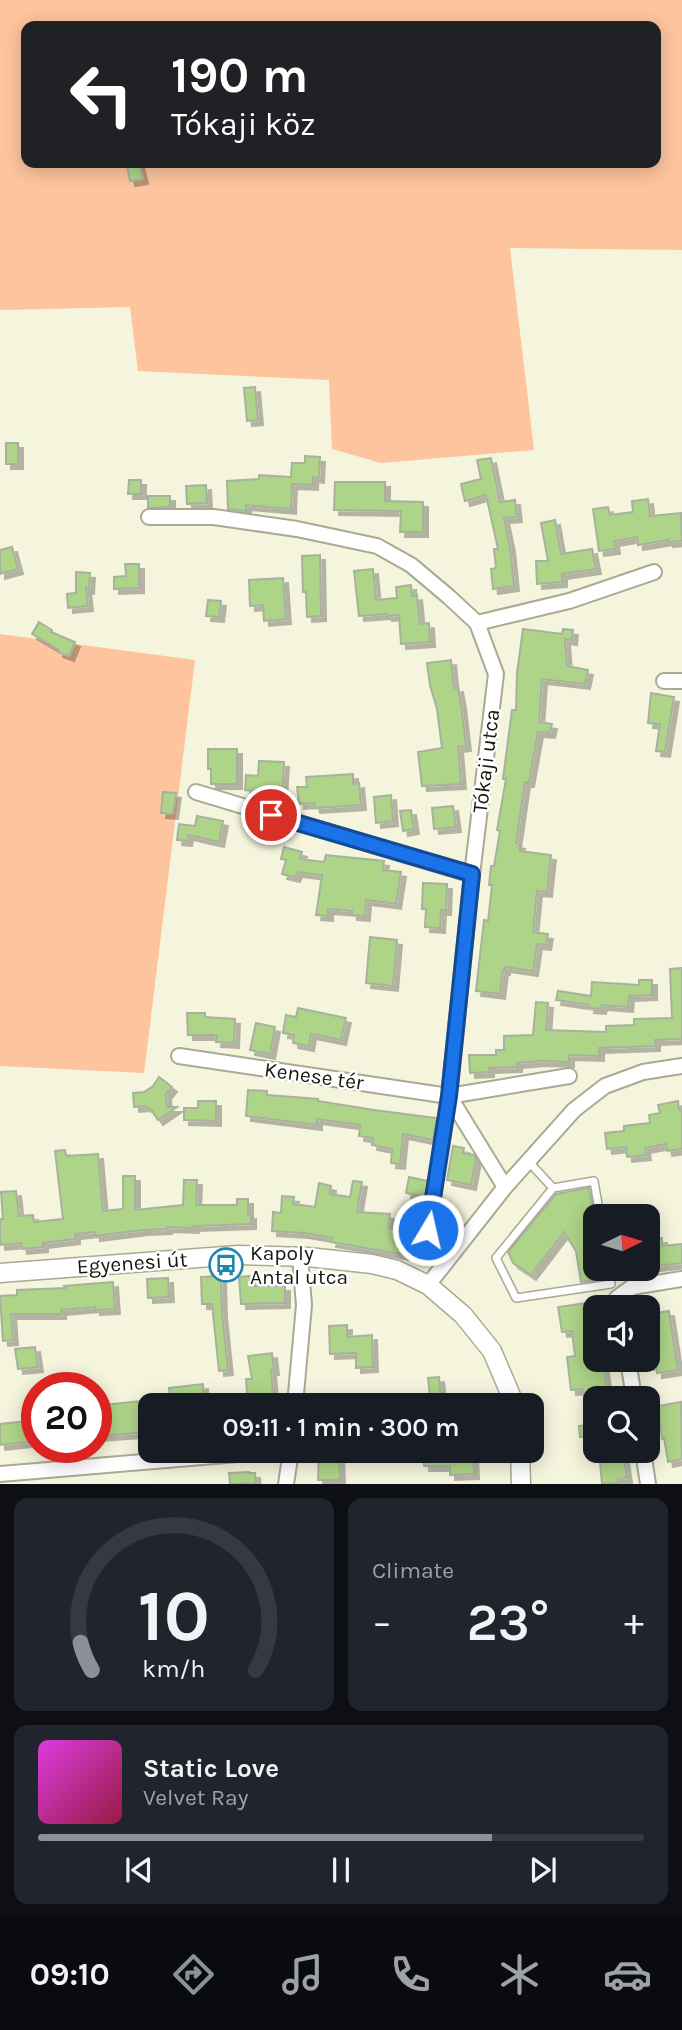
<!DOCTYPE html>
<meta charset="utf-8">
<style>
:root{--surface:#171b24;--page:#20242c;--text:#f1f3f6;--muted:#9ea1a6;--line:#363941;--accent:#8c9099}
body{margin:0;font-family:Karla,sans-serif;background:var(--page);color:var(--text);height:100vh;display:flex;flex-direction:column;font-size:26px;white-space:nowrap}
*{box-sizing:border-box;margin:0}
p{font-size:23px;color:var(--muted)}
.icon{flex:none;width:38px;height:38px;fill:none;stroke:currentColor;stroke-width:2;stroke-linecap:round;stroke-linejoin:round}
.map{position:relative;height:1484px;overflow:hidden}
.details{display:flex;flex-direction:column;gap:14px;padding:14px;background:#0d0f14;flex:1}
.details>*{flex:none}
.hud{position:absolute;left:21px;top:21px;width:640px;height:147px;border-radius:14px;box-shadow:0 4px 18px #0003;background:#202124;color:#fff;overflow:hidden}
.needle{width:46px;rotate:85deg}
.fabs{position:absolute;left:583px;top:1204px;display:grid;gap:14px}
.fabs a{display:grid;place-items:center;width:77px;height:77px;border-radius:14px;background:var(--surface);box-shadow:0 4px 18px #0003;font-size:35px}
.speed{position:absolute;left:21px;top:1372px;display:flex;gap:14px;font-size:35px;font-weight:700;text-align:center}
.speed>*{display:grid;place-content:center;width:91px;height:91px;border-radius:50%;background:var(--surface);box-shadow:0 4px 18px #0003;line-height:1}
.speed .limit{border:10px solid #d22;background:#fff;color:#111}
.pin{position:absolute;display:grid;place-items:center;width:60px;height:60px;color:#fff;margin:-30px;border:4px solid #fff;border-radius:50%;box-shadow:0 2px 7px #0007}
.me{position:absolute;width:77px;margin:-38px;rotate:9deg;stroke-linejoin:round;filter:drop-shadow(0 0 5px #0008)}
.turn{display:flex;align-items:center;gap:24px;height:147px;padding:0 35px;font-size:32px}
.turn .icon{width:91px;height:91px;stroke-width:2.5}
.turn b{display:block;font-size:49px;line-height:60px}
.big{font-size:52px;font-weight:600;line-height:1.1}
.details .card{flex:1;display:flex;flex-direction:column;justify-content:center;gap:10px;min-width:0;padding:0 24px;border-radius:14px;background:var(--page)}
.details .dial{align-items:center;gap:0}
.dial svg{height:182px;overflow:visible;fill:none;stroke:var(--line);stroke-width:7;stroke-linecap:round;text-anchor:middle}
.dial text{fill:var(--text);stroke:none}
.song{display:flex;align-items:center;gap:21px}
.cover{width:84px;height:84px;border-radius:10px;background:linear-gradient(135deg,hsl(300 70% 55%),hsl(340 70% 35%))}
.played{height:7px;border-radius:4px;background:linear-gradient(90deg,var(--accent) 75%,var(--line) 75%)}
.keys{display:flex;justify-content:space-around;direction:ltr}
.heat{display:flex;justify-content:space-between;align-items:center;font-size:38px;direction:ltr}
.details .tiles{flex:1;display:grid;gap:14px;grid-template-columns:1fr 1fr}
.card:last-child{grid-column:span 2}
.trip{position:absolute;left:138px;top:1393px;width:406px;height:70px;border-radius:14px;background:var(--surface);box-shadow:0 4px 18px #0003;font-weight:600;line-height:70px;text-align:center}
.menu{display:flex;height:112px;justify-content:space-around;align-items:center;background:#090b0e;color:var(--muted)}
.menu .icon{width:49px;height:49px}
.menu .active{color:var(--accent)}
.menu b{font-size:32px;color:var(--text)}
.map>svg:first-child{display:block}
.green{fill:#fdc49d;fill-rule:evenodd}
.building{fill:#aed488;stroke:#a7b29e;stroke-width:2;filter:url(#shadow)}
.lines{fill:none;stroke-linecap:round;stroke-linejoin:round}
.service-casing{stroke:#aaa994;stroke-width:10}
.minor-casing{stroke:#aaa994;stroke-width:18}
.tertiary-casing{stroke:#aaa994;stroke-width:21}
.service{stroke:#fff;stroke-width:7}
.minor{stroke:#fff;stroke-width:14}
.tertiary{stroke:#fff;stroke-width:18}
.route-casing{stroke:#114b97;stroke-width:18}
.route{stroke:#1a73e8;stroke-width:12}
.labels{text-anchor:middle;dominant-baseline:central;stroke-width:5;stroke-linejoin:round;paint-order:stroke}
.street-label{font-size:21px;fill:#17170f;stroke:#fff}
.poi-label{font-size:21px;fill:#17170f;stroke:#fff;text-anchor:start}
</style>
<div class="map">
<svg width="682" height="1484" viewBox="0 0 682 1484">
<defs>
<filter id="shadow"><feDropShadow dx="5" dy="5" stdDeviation="0" flood-color="#0004"/></filter>
</defs>
<rect width="100%" height="100%" fill="#f5f4dd"/>
<g class="green">
<path d="M0 0H682V250L510 248 534 450 381 463 332 449 329 380 138 371 130 307 0 310ZM26 26H656V163H26Z"/>
<path d="M0 634 195 660 144 1073 0 1066Z"/>
</g>
<g class="building">
<path d="M139 163 143 179 130 181 127 166Z"/>
<path d="M255 387 258 420 247 421 244 388Z"/>
<rect x="6" y="443" width="12" height="21"/>
<path d="M305 456 320 457 319 478 313 477V485L292 484 291 509 246 505V511L228 509 227 481 259 479V475L291 477 292 463H305Z"/>
<path d="M491 458 500 502 515 500 517 517 504 518 510 547 514 586 493 589 491 569 496 568 494 549H498L486 495 465 501 461 484 481 479 477 460Z"/>
<path d="M129 480H141V494H128Z"/>
<path d="M335 482H385V501L423 502V532H400L401 511 334 510Z"/>
<path d="M206 485 207 503 187 504 186 486Z"/>
<path d="M148 496H170V507L148 508Z"/>
<path d="M648 499 650 516 681 513 682 541 668 542V540L638 545 637 537 614 541 615 549 599 551 593 509 608 507 610 515 633 512 632 501Z"/>
<path d="M555 520 561 554 592 549 596 569 562 574V582L537 584 536 561H548L541 523Z"/>
<path d="M12 547 18 569 0 574V550Z"/>
<path d="M320 555 321 616 307 617 306 592H303L302 556Z"/>
<path d="M125 564H139V588L114 589V577L126 576Z"/>
<path d="M373 569 376 600 397 598 396 587 411 585 412 596 417 595 420 624 429 623 430 642 401 644 399 615 387 616V614L359 616 354 571Z"/>
<path d="M76 572 90 573 89 589 86 588 88 606 68 608 67 594 76 593Z"/>
<path d="M283 578 286 619 264 621 263 605 250 606 249 580Z"/>
<path d="M208 600 221 601 219 617 206 616Z"/>
<path d="M39 622 52 630 51 632 75 642 69 656 58 652 59 650 32 634Z"/>
<path d="M523 629 562 634 563 629 573 630 572 640 565 639 567 666 588 670 585 684 542 679 539 722 552 724 550 733 538 732 529 782H525L516 843 520 844V851L551 855 547 892 537 891 533 932 548 934 546 945 537 944 533 971 505 967V970H503L500 994 476 991 484 920 488 921 492 885H489L491 866H494L500 831 497 830 506 779H503L512 710H516L517 673Z"/>
<path d="M451 660 454 688 458 687 461 704 466 746 458 747 461 784 422 786 418 752 442 748 437 709 430 685 427 663Z"/>
<path d="M651 693 674 697 665 752 656 751 660 724 648 723Z"/>
<path d="M208 749H237V784H211V769H208Z"/>
<path d="M259 761 284 762 282 793 245 790 246 775 258 776Z"/>
<path d="M353 774V784L359 783 361 805 315 808 314 803 299 804 297 787H307L306 777Z"/>
<path d="M163 792 176 793 173 814 161 813Z"/>
<path d="M391 795 393 821 376 823 374 797Z"/>
<path d="M453 806 456 827 434 829 432 808Z"/>
<path d="M411 810 414 829 403 831 400 811Z"/>
<path d="M197 816 223 821 219 842 188 835 187 841 177 840 179 824 195 826Z"/>
<path d="M284 847 302 852 300 859 324 862 326 855 384 861 383 870 401 872 396 904 366 900 365 916 352 915V911L328 909V916L316 915 322 875 297 872 295 877 282 874 286 860 281 859Z"/>
<path d="M423 883 447 884 446 910H441L440 928 425 927 426 909H422Z"/>
<path d="M370 937 397 940 393 986 366 983Z"/>
<path d="M682 968V1039L655 1040V1046L599 1048V1056L569 1055V1062L541 1061 517 1063V1067L489 1068V1072L470 1073 469 1055H496V1050H504V1036L533 1035 536 1002 548 1003 546 1030 606 1032V1026L634 1025V1019L672 1018 670 969Z"/>
<path d="M639 980H652V995L629 996 628 1007 602 1005 601 1009 589 1008 590 1005 556 1000 558 991 591 996 592 982 639 985Z"/>
<path d="M298 1008 346 1018 341 1040 311 1034 309 1046 293 1043 294 1035 283 1033 286 1015 296 1017Z"/>
<path d="M187 1013H205V1017L235 1019 234 1043 216 1042 217 1035H188Z"/>
<path d="M256 1023 275 1027 270 1054 250 1050Z"/>
<path d="M159 1077 172 1087 166 1094 167 1107H177L158 1120 152 1111 145 1106 134 1107 133 1093 144 1092 153 1086Z"/>
<path d="M248 1090 267 1091V1095L318 1099V1101L374 1110 437 1118 433 1140 403 1134 400 1164 391 1163 392 1149 372 1145 373 1138 359 1136 360 1125 317 1119V1125L246 1116Z"/>
<path d="M198 1101H216V1121L184 1120V1108H198Z"/>
<path d="M678 1101 679 1110 682 1109V1149L667 1151 666 1144 645 1148 646 1155 627 1157 626 1147 607 1149 605 1133 624 1131V1126L650 1123 649 1115 660 1113 658 1105Z"/>
<path d="M453 1146 464 1148 463 1153 474 1155 476 1158 471 1185 447 1180Z"/>
<path d="M65 1150 66 1156 98 1154 103 1211 123 1209V1176H135V1210L183 1205 184 1180H197L196 1205H237V1199H248V1215L251 1214V1224L194 1226V1228L167 1227V1229L143 1230 95 1236V1232L75 1234V1239L43 1243V1247L22 1249 21 1243 0 1245V1219H3L1 1192 16 1191 19 1216 33 1215 34 1222 63 1219 55 1151Z"/>
<path d="M409 1177 428 1181 425 1197 406 1193Z"/>
<path d="M353 1181 362 1182 357 1212 390 1214 389 1228 408 1232 410 1218 423 1220 417 1257 331 1242 332 1238 304 1233 272 1231 273 1212 281 1213 282 1196 294 1197 293 1204 315 1207 319 1183 331 1186 330 1194 350 1197Z"/>
<path d="M589 1188 595 1219V1269H602L604 1279 581 1282 576 1251 564 1232 531 1275 513 1263 508 1252 556 1194Z"/>
<path d="M662 1238V1246L682 1244V1263L648 1267V1240Z"/>
<path d="M221 1276 222 1313 228 1370 219 1371 212 1304H202L201 1277Z"/>
<path d="M250 1276 251 1286H285V1303L241 1304 239 1277Z"/>
<path d="M168 1278 169 1297 148 1298 147 1279Z"/>
<path d="M113 1282 115 1309 95 1310V1307L61 1310V1314H11L13 1340 3 1341 0 1296 17 1295V1290L65 1288 64 1286Z"/>
<path d="M594 1302 595 1360H603L608 1398H595V1436L580 1437 579 1426 587 1425 583 1389 571 1390 567 1357 575 1356 572 1331 562 1332 558 1307Z"/>
<path d="M669 1311 678 1370 657 1373 656 1364 649 1365 648 1314Z"/>
<path d="M347 1325V1337L372 1335 373 1367 356 1368V1353L330 1354 329 1326Z"/>
<path d="M35 1347 38 1367 18 1369 15 1349Z"/>
<path d="M272 1353 274 1370H271L273 1394H267L268 1405H248L246 1379H252L248 1356Z"/>
<path d="M439 1377 442 1405H431L428 1378Z"/>
<path d="M203 1384 205 1405H171L169 1388Z"/>
<path d="M149 1400 150 1432 96 1436V1406Z"/>
<path d="M681 1402 682 1459 668 1462 664 1438 662 1439 658 1406Z"/>
<path d="M37 1420V1441L0 1445V1424Z"/>
<path d="M319 1451H339L340 1480H318Z"/>
<path d="M599 1451H623L627 1478 618 1479 619 1483 602 1484Z"/>
<path d="M473 1453 474 1474 450 1475V1466H424V1455Z"/>
<path d="M249 1472V1473H255L256 1483 230 1484 229 1473Z"/>
</g>
<g class="lines">
<defs>
<g id="service">
<path d="M528 1161 553 1188"/>
<path d="M600 1216 594 1181 553 1188 496 1258 516 1298 611 1284 608 1269"/>
<path d="M424 1256 448 1100"/>
</g>
<g id="minor">
<path d="M149 517H214L297 529 377 546 411 565 449 597 477 623 496 674 472 875 449 1096"/>
<path d="M477 623 569 601 654 572"/>
<path d="M664 681H682"/>
<path d="M196 792 472 875"/>
<path d="M179 1056 449 1096 569 1076"/>
<path d="M449 1096 505 1187"/>
<path d="M428 1285 505 1187 574 1110 605 1086 643 1072 682 1066"/>
<path d="M619 1307 617 1298 632 1287 682 1279"/>
<path d="M628 1360 634 1398"/>
<path d="M295 1405 304 1305 300 1257"/>
<path d="M643 1451 648 1484"/>
<path d="M0 1474 273 1451"/>
<path d="M286 1484 291 1451"/>
</g>
<g id="tertiary">
<path d="M0 1273 238 1255 308 1257 372 1264 397 1270 428 1285 463 1315 492 1351 515 1405"/>
<path d="M520 1451 521 1484"/>
</g>
</defs>
<use href="#service" class="service-casing"/>
<use href="#minor" class="minor-casing"/>
<use href="#tertiary" class="tertiary-casing"/>
<use href="#service" class="service"/>
<use href="#minor" class="minor"/>
<use href="#tertiary" class="tertiary"/>
</g>
<g class="lines">
<defs>
<path id="route" d="M271 815 472 874 449 1096 428 1230"/>
</defs>
<use href="#route" class="route-casing"/>
<use href="#route" class="route"/>
</g>
<defs>
<symbol id="bus-ring" viewBox="-11 -11 22 22"><circle r="9.5" fill="#fff" stroke="#1d88af" stroke-width="1.5"/><path d="M-5-6H5V4H4V6H2V4H-2V6H-4V4H-5ZM-3.5-4V0h7V-4ZM-3.5 1.2v1.5H-2V1.2ZM2 1.2v1.5H3.5V1.2Z" fill="#1d88af"/></symbol>
</defs>
<g fill-rule="evenodd">
<use href="#bus-ring" x="207" y="1246" width="38" height="38"/>
</g>
<g class="labels">
<g class="street-label">
<text transform="translate(486 761) rotate(-83)">Tókaji utca</text>
<text transform="translate(314 1076) rotate(8)">Kenese tér</text>
<text transform="translate(132 1263) rotate(-4)">Egyenesi út</text>
</g>
<g class="poi-label">
<text x="250" y="1253">Kapoly<tspan x="250" dy="24">Antal utca</tspan></text>
</g>
</g>
</svg>
<div class="fabs">
<a><svg class="needle" viewBox="-14 -14 28 28"><path d="M0-13l5 13h-10z" fill="#e53935"/><path d="M0 13l5-13h-10z" fill="#9ea1a6"/></svg></a>
<a><svg class="icon" aria-label="sound" viewBox="0 0 24 24"><path d="M4 9h4l5-4v14l-5-4H4zM17 9q2 3 0 6"/></svg></a>
<a><svg class="icon" aria-label="search" viewBox="0 0 24 24"><circle cx="10" cy="10" r="6"/><path d="M15 15l6 6"/></svg></a>
</div>
<div class="speed"><div class="limit">20</div></div>
<div class="pin" style="left:271px;top:815px;background:#d93025"><svg class="icon" aria-label="arrive" viewBox="0 0 24 24"><path d="M6 21V4h12l-3 4 3 4H6"/></svg></div>
<svg class="me" style="left:428px;top:1230px" viewBox="-20 -20 40 40"><circle r="17" fill="#1a73e8" stroke="#fff" stroke-width="3"/><path d="M0-11L8 9 0 5-8 9z" fill="#fff"/></svg>
<div class="trip">09:11 · 1 min · 300 m</div>
<div class="hud">
<div class="turn"><svg class="icon" aria-label="left" viewBox="0 0 24 24"><path d="M17 20v-9H6M10 6l-5 5 5 5"/></svg><div><b>190 m</b>Tókaji köz</div></div>
</div>
</div>
<section class="details">
<div class="tiles">
<div class="card dial"><svg viewBox="0 0 100 80">
<path d="M14 69A42 42 0 1 1 86 69"/>
<path d="M14 69A42 42 0 0 1 9 57" stroke="#8c9099"/>
<text x="50" y="56" font-size="32" font-weight="700">10</text>
<text x="50" y="72" font-size="11">km/h</text>
</svg></div>
<div class="card"><p>Climate</p>
<div class="heat"><a>−</a><b class="big">23°</b><a>+</a></div>
</div>
<div class="card">
<div class="song"><i class="cover"></i><div><b>Static Love</b><p>Velvet Ray</p></div></div>
<div class="played"></div>
<div class="keys"><svg class="icon" aria-label="previous" viewBox="0 0 24 24"><path d="M18 5L8 12l10 7zM5 5v14"/></svg><svg class="icon" aria-label="pause" viewBox="0 0 24 24"><path d="M8 5v14M16 5v14"/></svg><svg class="icon" aria-label="next" viewBox="0 0 24 24"><path d="M6 5l10 7-10 7zM19 5v14"/></svg></div>
</div>
</div>
</section>
<nav class="menu">
<b>09:10</b>
<svg class="icon active" aria-label="directions" viewBox="0 0 24 24"><path d="M12 3l9 9-9 9-9-9zM9 14v-3h6M13 9l2 2-2 2"/></svg>
<svg class="icon" aria-label="music" viewBox="0 0 24 24"><path d="M9 18V5l10-2v13"/><circle cx="6" cy="18" r="3"/><circle cx="16" cy="16" r="3"/></svg>
<svg class="icon" aria-label="phone" viewBox="0 0 24 24"><path d="M5 4h4l2 5-3 2q2 4 5 5l2-3 5 2v4C11 20 4 13 5 4z"/></svg>
<svg class="icon" aria-label="climate" viewBox="0 0 24 24"><path d="M12 3v18M4 7l16 10M4 17L20 7"/></svg>
<svg class="icon" aria-label="car" viewBox="0 0 24 24"><path d="M5 17H2v-5l4-1 3-4h7l3 4 3 1v5h-3M9 17h6M6 11h13"/><circle cx="7" cy="17" r="2"/><circle cx="17" cy="17" r="2"/></svg>
</nav>
